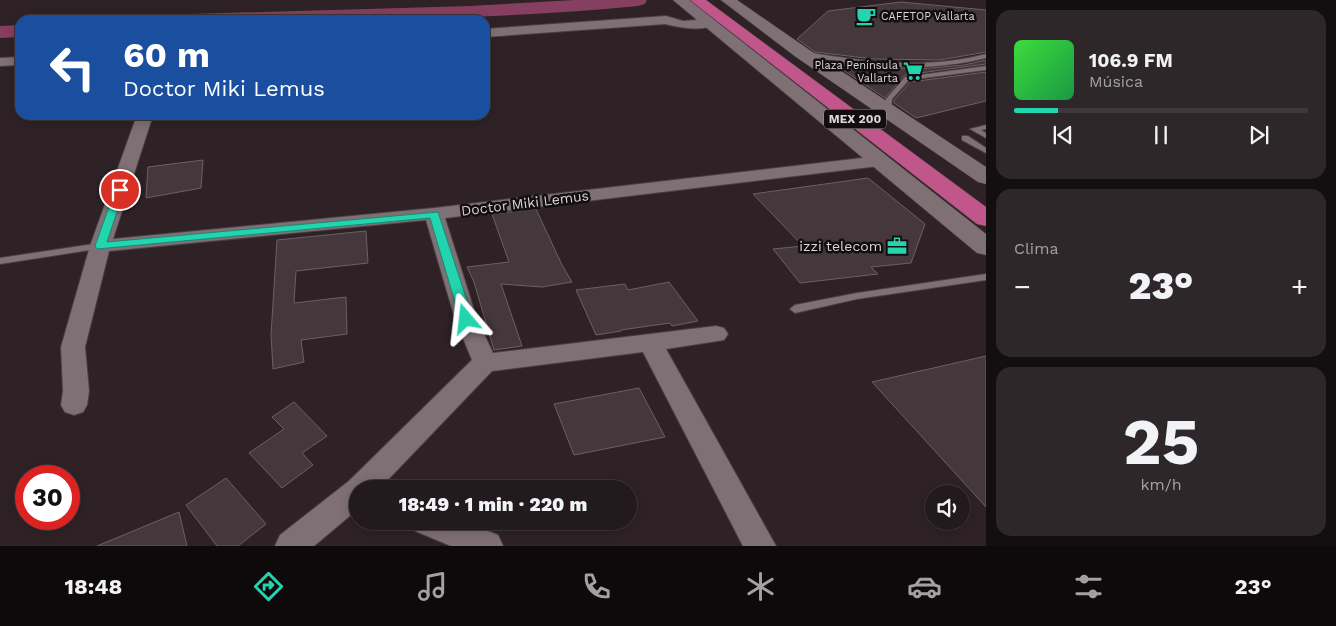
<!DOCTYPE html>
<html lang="es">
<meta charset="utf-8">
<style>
:root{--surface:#221a1c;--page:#2e2729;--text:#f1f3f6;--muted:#a2a1a3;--line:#3f383b;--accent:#22d5af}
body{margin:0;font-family:"Work Sans",sans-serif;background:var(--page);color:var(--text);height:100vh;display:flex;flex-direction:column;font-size:19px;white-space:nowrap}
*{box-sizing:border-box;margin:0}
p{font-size:16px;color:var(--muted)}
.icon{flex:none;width:28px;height:28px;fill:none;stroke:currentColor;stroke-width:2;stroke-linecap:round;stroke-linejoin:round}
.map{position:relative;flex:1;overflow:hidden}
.drawer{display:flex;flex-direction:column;gap:10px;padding:10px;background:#130e0f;width:350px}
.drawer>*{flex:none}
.banner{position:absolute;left:15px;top:15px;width:475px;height:105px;border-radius:15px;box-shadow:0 2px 12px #0003,0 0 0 1px var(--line);background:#1a4fa0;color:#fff;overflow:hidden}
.controls{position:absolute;left:925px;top:485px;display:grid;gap:10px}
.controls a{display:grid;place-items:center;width:45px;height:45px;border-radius:50%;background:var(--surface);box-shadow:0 2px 12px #0003,0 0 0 1px var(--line);font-size:25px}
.speed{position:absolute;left:15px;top:465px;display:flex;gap:10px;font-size:25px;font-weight:700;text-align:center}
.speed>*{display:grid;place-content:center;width:65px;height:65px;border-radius:50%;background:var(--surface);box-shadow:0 2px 12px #0003,0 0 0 1px var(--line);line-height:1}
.speed .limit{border:8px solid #d22;background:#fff;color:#111}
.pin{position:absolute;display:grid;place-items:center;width:42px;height:42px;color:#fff;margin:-21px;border:2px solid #fff;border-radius:50%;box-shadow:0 1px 5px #0007}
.me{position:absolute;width:55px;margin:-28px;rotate:343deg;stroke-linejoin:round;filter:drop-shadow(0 0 4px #0008)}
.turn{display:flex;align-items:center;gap:18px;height:105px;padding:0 25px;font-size:22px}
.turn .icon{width:65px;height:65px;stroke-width:2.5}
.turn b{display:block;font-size:35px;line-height:42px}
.big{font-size:38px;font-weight:800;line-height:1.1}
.drawer .widget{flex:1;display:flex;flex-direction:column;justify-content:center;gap:8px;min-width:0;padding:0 18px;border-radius:15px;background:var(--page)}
.drawer .dial{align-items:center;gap:0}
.dial b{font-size:65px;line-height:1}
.song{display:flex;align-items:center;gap:15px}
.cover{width:60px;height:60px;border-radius:8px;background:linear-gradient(135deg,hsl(120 70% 55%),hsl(140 70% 35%))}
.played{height:5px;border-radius:2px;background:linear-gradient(90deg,var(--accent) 15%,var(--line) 15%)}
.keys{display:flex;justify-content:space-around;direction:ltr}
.heat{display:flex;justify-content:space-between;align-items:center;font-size:28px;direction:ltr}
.trip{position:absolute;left:349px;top:480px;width:288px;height:50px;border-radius:25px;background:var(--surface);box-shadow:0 2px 12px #0003,0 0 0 1px var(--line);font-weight:800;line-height:50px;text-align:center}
.tab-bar{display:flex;height:80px;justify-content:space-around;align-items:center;background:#0e0a0b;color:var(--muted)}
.tab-bar .icon{width:35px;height:35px}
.tab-bar .selected{color:var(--accent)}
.tab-bar b{font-size:22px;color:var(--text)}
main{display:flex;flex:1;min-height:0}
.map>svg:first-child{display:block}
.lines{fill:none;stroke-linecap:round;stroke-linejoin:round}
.river{fill:#863f5f;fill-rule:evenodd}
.building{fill:#45383d;stroke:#6d5f64}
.service-casing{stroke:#4a4044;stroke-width:2}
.minor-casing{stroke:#4a4044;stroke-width:2}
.secondary-casing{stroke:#4a4044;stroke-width:1}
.trunk-casing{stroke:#4a4044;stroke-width:1}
.service{fill:#7f7075;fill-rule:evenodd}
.minor{fill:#7f7075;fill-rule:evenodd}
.secondary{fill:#7f7075;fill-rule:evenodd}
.trunk{fill:#c0568a;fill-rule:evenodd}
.route{fill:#22d5af;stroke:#168a72}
.labels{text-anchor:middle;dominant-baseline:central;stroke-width:5;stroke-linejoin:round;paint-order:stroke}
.far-poi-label{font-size:11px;fill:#ded5d9;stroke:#120d0f;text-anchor:start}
.shield{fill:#120d0f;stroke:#a1999c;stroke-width:1}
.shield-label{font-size:12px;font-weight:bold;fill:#ded5d9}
.street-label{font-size:14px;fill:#ded5d9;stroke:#120d0f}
.poi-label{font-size:14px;fill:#ded5d9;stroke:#120d0f;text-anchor:end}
</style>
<main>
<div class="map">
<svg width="986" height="546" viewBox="0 0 986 546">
<rect width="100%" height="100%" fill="#2e2226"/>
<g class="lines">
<g class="river">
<path d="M575 0H647L645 4 638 6C485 21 332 20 179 20L182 16 189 14 470 6Z"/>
<path d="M20 25V37L0 38V26Z"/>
</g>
</g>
<g class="building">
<path d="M901 2 986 10V52L940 60 874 59 815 52 797 39 828 11Z"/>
<path d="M986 60V64L905 75 885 98 831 62 872 67 918 69 964 65Z"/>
<path d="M986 72V101L916 118 894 103V100L910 82Z"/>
<path d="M203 160 201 188 146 198 148 167Z"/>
<path d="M868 178 925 224 911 263 871 267 878 274 800 283 773 249 803 246 753 194Z"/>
<path d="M536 209 562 265 572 282 542 287 501 284 522 346 494 350 474 282 467 267 509 262 492 214Z"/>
<path d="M366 231 368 263 296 271 294 303 346 297 347 334 301 340 304 362 273 369 271 335 277 240Z"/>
<path d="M669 282 698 321 672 326 670 323 621 330V331L596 335 576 290 625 284 628 290Z"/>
<path d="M986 356V507L872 382Z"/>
<path d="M639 388 665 437 574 455 554 404Z"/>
<path d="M294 402 327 436 302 453 313 465 282 488 249 453 284 429 272 417Z"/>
<path d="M226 478 266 524 238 546H217L186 505Z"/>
<path d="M179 512 187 546H97Z"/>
</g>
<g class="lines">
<defs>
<g id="service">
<path d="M806 52C868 62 924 70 986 54V58C926 73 864 68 804 55L803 54Z"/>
<path d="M986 66V70L909 80 892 99 891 111 884 109 886 99 905 77Z"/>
<path d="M986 125V129L981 130 986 133V138L970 129Z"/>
<path d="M962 136H968L986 148V153L962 140Z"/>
<path d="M100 243 105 246 103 248 0 264V258Z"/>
<path d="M986 274V280L857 299 795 313 790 309 795 305 857 293Z"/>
</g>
<g id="minor">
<path d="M666 16 683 21 709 19 715 23C705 33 678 27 665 24L485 37V29Z"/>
<path d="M20 57V65L0 66V58Z"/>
<path d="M137 115H153L113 239 434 208 879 156 885 157 888 161 885 165 879 166 445 218 477 319 493 353 716 326 724 328 728 334 724 340 666 349 776 546H743L643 352 492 371 379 489H358V509L314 546H275L280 535 349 481 472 360 455 319 426 220 109 251 85 347 89 391 87 405 83 412 74 415 65 412 61 405 63 391 61 347 90 246Z"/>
<path d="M411 521H462L498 535 503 546H451L415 531Z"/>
</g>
<g id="secondary">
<path d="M673 0H689L986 234V255L977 253Z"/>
<path d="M721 0H737L808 49 986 167V184L978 182 796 57Z"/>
</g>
<path id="trunk" d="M690 0H706L986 207V226L977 224Z"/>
</defs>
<use href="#service" class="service-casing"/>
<use href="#minor" class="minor-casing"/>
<use href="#secondary" class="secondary-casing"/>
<use href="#trunk" class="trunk-casing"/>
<use href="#service" class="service"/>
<use href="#minor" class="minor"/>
<use href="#secondary" class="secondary"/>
<use href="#trunk" class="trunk"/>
</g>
<path class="route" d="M120 187 124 190 107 242 438 212 473 319 466 323 460 319 430 218 97 249 95 246 115 190Z"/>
<defs>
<symbol id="cafe-bare" viewBox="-9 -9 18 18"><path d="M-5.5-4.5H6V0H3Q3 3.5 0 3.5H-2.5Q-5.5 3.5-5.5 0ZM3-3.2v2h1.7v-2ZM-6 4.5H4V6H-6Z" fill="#22d5af" stroke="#120d0f" stroke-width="2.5" paint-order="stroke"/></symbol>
<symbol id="supermarket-bare" viewBox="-9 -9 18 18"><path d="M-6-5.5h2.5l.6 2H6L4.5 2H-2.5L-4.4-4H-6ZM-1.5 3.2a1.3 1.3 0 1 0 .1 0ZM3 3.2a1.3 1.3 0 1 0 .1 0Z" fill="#22d5af" stroke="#120d0f" stroke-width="2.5" paint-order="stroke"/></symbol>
<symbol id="office-bare" viewBox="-9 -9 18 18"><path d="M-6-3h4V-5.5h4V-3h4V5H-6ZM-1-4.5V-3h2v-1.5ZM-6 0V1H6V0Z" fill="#22d5af" stroke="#120d0f" stroke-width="2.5" paint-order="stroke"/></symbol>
</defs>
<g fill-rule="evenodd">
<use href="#cafe-bare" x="852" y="2" width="28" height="28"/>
<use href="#supermarket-bare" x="899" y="57" width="28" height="28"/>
<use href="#office-bare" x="883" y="232" width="28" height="28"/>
</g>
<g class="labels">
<g class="far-poi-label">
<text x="881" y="16">CAFETOP Vallarta</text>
<text x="898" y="65" text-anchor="end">Plaza Península<tspan x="898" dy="13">Vallarta</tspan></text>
</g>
<rect class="shield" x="824" y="109.5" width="62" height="19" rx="4"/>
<g class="shield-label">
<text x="855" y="119">MEX 200</text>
</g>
<g class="street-label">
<text transform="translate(525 203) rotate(-7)">Doctor Miki Lemus</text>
</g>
<g class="poi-label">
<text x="882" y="246">izzi telecom</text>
</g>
</g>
</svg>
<div class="controls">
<a><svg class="icon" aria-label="sound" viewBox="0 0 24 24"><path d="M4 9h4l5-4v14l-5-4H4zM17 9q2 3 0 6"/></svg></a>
</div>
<div class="speed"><div class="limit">30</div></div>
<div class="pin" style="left:120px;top:190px;background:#d93025"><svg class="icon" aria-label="arrive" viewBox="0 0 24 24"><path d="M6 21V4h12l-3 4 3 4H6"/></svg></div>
<svg class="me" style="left:466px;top:319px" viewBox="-20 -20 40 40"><path d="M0-17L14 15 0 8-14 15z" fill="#22d5af" stroke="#fff" stroke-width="4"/></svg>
<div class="trip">18:49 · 1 min · 220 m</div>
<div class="banner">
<div class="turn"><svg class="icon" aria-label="left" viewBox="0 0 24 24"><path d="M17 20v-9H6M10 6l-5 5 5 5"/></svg><div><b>60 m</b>Doctor Miki Lemus</div></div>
</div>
</div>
<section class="drawer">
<div class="widget">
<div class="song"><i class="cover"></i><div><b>106.9 FM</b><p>Música</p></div></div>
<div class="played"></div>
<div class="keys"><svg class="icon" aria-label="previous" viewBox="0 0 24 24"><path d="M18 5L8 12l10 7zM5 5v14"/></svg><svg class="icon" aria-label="pause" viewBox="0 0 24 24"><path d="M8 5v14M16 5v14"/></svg><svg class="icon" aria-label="next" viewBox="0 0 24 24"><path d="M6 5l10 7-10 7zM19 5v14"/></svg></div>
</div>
<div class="widget"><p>Clima</p>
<div class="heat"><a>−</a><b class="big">23°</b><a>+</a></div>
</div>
<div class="widget dial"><b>25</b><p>km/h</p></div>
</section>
</main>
<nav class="tab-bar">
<b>18:48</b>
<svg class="icon selected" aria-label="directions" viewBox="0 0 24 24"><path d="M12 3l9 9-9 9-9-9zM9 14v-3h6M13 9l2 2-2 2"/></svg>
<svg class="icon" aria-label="music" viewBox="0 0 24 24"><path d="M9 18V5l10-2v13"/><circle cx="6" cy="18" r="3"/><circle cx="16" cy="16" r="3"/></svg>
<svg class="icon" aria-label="phone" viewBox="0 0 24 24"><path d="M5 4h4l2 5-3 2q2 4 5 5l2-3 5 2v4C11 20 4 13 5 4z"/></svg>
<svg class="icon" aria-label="climate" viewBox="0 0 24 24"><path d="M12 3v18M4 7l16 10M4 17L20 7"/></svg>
<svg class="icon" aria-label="car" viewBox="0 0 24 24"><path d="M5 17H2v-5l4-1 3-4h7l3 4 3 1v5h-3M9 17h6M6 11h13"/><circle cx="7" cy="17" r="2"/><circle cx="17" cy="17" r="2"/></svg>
<svg class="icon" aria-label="filters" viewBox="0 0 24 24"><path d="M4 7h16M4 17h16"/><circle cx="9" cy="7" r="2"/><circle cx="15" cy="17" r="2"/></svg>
<b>23°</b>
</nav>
